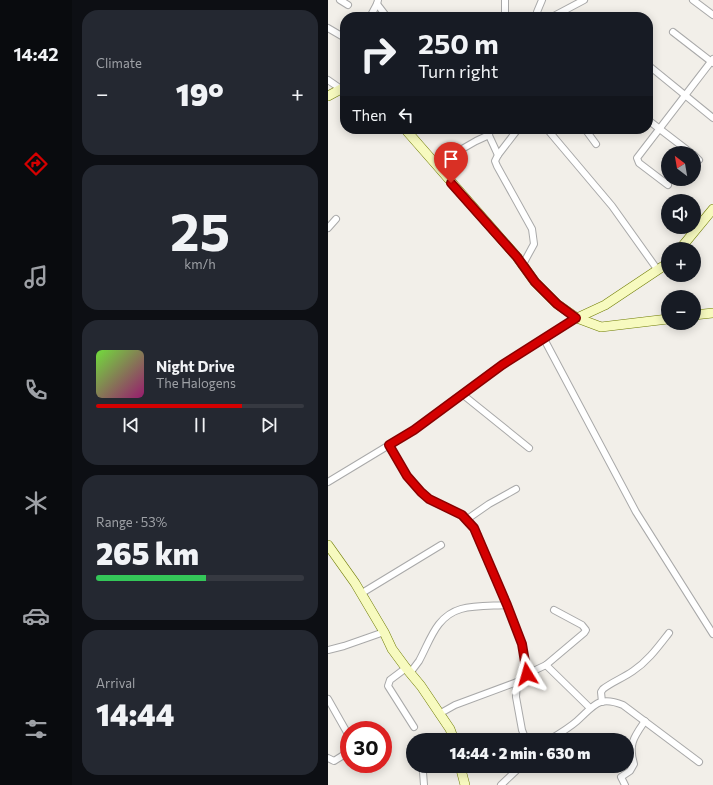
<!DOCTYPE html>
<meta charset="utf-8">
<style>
:root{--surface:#171b24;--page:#242831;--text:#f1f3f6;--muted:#9ea1a6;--line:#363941;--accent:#d40000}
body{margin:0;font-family:Commissioner,sans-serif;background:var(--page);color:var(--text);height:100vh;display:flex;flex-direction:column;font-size:15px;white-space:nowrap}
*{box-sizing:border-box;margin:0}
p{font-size:13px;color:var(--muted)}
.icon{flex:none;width:22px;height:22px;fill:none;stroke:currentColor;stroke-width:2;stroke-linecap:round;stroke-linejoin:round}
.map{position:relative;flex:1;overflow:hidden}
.details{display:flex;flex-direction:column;gap:10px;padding:10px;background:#0d0f14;width:256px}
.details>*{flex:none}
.banner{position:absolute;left:12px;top:12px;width:313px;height:122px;border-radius:16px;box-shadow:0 2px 10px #0003;background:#171b24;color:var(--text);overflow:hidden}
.needle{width:26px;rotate:329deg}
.tools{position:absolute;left:333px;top:146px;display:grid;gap:8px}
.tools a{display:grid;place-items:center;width:40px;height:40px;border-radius:50%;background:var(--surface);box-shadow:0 2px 10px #0003;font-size:20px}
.speed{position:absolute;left:12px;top:721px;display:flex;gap:8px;font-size:20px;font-weight:700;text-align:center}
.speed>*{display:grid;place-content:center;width:52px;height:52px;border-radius:50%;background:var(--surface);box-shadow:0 2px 10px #0003;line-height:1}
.speed .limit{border:6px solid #d22;background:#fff;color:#111}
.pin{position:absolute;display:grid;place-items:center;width:34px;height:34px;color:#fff;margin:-41px -17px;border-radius:50% 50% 50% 0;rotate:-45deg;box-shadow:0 0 4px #0007}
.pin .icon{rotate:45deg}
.me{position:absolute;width:44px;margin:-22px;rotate:352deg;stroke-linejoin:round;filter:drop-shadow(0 0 3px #0008)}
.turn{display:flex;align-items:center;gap:14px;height:84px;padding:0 12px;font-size:18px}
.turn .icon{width:52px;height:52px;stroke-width:2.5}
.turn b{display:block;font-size:28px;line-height:34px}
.then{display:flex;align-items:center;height:38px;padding:0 12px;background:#0003;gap:8px;font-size:15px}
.big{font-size:30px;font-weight:800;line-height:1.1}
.details .card{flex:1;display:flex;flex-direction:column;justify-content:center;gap:6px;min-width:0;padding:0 14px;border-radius:16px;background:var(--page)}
.details .dial{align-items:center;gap:0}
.dial b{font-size:52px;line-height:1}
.song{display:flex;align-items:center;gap:12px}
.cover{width:48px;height:48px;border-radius:6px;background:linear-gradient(135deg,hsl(100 70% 55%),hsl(320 70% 35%))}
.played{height:4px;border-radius:2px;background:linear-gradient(90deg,var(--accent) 70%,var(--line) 70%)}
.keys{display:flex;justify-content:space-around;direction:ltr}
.heat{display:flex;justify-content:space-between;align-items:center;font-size:22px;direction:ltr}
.charge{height:6px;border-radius:3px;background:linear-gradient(90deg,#34c759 53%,var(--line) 0)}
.trip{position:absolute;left:78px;top:733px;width:228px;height:40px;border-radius:20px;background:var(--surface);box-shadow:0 2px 10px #0003;font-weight:800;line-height:40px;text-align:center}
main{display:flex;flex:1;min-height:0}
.tab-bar{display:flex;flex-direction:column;width:72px;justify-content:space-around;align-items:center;background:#090b0e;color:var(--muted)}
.tab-bar .icon{width:28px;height:28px}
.tab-bar .selected{color:var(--accent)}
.tab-bar b{font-size:18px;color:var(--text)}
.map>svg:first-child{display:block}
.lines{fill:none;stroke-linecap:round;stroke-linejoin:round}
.street-casing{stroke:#a9a9a9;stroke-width:8}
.secondary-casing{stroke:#707d05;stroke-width:10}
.street{stroke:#fff;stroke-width:6}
.secondary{stroke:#f7fabf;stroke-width:9}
.route-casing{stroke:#8a0000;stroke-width:10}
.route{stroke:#d40000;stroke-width:7}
</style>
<main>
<nav class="tab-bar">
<b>14:42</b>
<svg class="icon selected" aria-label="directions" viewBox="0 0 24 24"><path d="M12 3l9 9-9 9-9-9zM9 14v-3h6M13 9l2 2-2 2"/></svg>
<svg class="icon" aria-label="music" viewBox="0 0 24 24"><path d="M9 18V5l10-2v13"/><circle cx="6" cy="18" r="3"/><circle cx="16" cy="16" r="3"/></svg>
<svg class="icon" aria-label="phone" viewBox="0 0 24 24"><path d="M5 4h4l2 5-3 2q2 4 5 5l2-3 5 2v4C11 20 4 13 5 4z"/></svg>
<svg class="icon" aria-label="climate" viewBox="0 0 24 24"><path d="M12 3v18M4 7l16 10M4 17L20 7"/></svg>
<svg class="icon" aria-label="car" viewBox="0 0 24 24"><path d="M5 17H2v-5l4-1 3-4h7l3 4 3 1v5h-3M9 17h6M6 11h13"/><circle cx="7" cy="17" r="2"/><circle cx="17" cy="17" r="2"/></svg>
<svg class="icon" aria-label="filters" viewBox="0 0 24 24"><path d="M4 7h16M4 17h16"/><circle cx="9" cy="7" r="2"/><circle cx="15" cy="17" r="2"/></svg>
</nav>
<section class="details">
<div class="card"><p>Climate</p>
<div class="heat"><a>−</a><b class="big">19°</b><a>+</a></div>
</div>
<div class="card dial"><b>25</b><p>km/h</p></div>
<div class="card">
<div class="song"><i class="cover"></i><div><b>Night Drive</b><p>The Halogens</p></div></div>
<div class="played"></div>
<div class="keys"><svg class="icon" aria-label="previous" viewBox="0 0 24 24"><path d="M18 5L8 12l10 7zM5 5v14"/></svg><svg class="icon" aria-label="pause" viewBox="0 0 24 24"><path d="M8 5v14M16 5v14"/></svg><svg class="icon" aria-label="next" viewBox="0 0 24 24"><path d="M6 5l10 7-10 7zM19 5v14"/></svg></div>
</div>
<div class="card"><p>Range · 53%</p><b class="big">265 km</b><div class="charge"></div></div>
<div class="card"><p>Arrival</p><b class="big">14:44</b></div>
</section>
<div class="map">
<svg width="385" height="785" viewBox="0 0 385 785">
<rect width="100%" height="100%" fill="#f2efe9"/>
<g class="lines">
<defs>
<g id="street">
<path d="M12 0 20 5"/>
<path d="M177 0V17"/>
<path d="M365 0 385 15"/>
<path d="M49 4 59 17"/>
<path d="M42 17 49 4 50 0"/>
<path d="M209 17V12L214 0"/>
<path d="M224 17 256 0"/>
<path d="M0 28 17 38"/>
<path d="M345 32 385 63"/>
<path d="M320 65 385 118"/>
<path d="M0 80 13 89"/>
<path d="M320 120 363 153"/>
<path d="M158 129 170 155"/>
<path d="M190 129 170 155 167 161 169 166 204 229 206 244 194 266"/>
<path d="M219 129 284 206 329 269"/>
<path d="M257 129 268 144"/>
<path d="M366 155 371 160"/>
<path d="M108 164 148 141 161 135 162 129"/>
<path d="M340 185 311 163 309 158 385 59"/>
<path d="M0 228 8 219"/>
<path d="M216 339 308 512 385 634"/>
<path d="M134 394 201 448"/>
<path d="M61 445 79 476 93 492 101 499 134 515 146 528 179 605 194 644 199 674 189 682 188 697 194 730 198 740"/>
<path d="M0 482 86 430 165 371 249 318"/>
<path d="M138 520 161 504 188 489"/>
<path d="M34 593 113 545"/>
<path d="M0 650 16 646 56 632"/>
<path d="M218 665 262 708"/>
<path d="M78 668 62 680 60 686 86 727"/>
<path d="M82 673C85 669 88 665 91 661 102 641 108 616 133 609 147 605 164 606 179 605"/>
<path d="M199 674 218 665 256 633 258 630 254 625 226 610"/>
<path d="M0 699 21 736"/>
<path d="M274 702 273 692 275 689C284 682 295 678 305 671 320 661 330 647 341 633"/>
<path d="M111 714 127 705 189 682"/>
<path d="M221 740C231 734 241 728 249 721 266 706 270 695 295 705L371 762"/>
<path d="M0 758 6 761 14 756 21 750"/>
<path d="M122 766 133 769"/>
<path d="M96 785 95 772 100 766"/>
<path d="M173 785 193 766"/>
<path d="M297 785 293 777 302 771 306 764C300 744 306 737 317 721"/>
</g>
<g id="secondary">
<path d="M0 96 13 89H17"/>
<path d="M77 129 189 257 207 282 229 304 249 318 273 327 340 319"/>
<path d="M352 249 385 209"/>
<path d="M366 315 385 313"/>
<path d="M249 318 277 305 340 263"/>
<path d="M0 545 27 583 56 632 64 649 78 668 93 686 122 729 126 740"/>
<path d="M132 766 137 785"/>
</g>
</defs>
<use href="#street" class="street-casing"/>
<use href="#secondary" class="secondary-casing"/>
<use href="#street" class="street"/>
<use href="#secondary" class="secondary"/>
</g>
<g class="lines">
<defs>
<path id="route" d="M123 183 189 257 207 282 229 304 248 318 174 365 86 430 61 445 79 476 93 492 101 499 134 515 146 528 179 605 194 644 199 674"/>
</defs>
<use href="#route" class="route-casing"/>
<use href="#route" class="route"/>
</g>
</svg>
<div class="tools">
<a><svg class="needle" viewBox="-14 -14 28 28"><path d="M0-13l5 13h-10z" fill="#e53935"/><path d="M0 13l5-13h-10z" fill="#9ea1a6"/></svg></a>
<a><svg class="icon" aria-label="sound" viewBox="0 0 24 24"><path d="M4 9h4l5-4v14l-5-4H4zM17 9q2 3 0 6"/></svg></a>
<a>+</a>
<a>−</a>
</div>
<div class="speed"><div class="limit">30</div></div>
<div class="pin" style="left:123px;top:183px;background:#d93025"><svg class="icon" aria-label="arrive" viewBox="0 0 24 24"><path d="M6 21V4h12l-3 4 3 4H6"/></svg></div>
<svg class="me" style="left:199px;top:674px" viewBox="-20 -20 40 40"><path d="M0-17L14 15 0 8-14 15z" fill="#d40000" stroke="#fff" stroke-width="4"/></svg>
<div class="trip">14:44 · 2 min · 630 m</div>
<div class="banner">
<div class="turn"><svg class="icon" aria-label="right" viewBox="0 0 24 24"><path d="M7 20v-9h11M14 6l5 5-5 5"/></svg><div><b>250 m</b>Turn right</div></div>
<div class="then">Then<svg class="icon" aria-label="left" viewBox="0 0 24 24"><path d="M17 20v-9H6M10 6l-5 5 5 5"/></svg></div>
</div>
</div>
</main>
